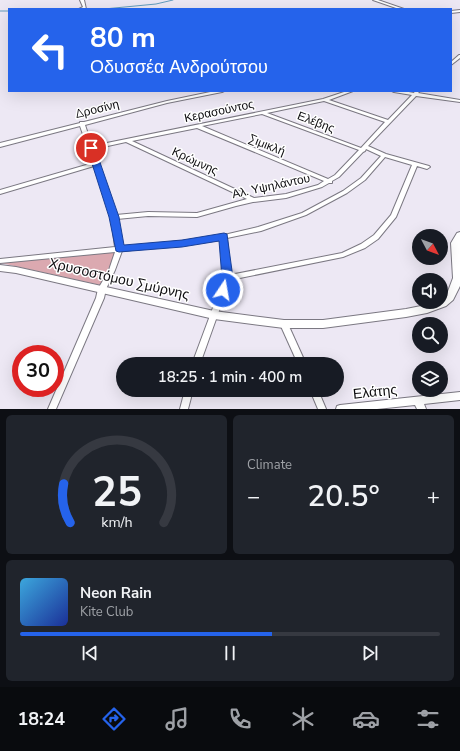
<!DOCTYPE html>
<meta charset="utf-8">
<style>
:root{--surface:#171b24;--page:#20242c;--text:#f1f3f6;--muted:#9ea1a6;--line:#363941;--accent:#2563eb}
body{margin:0;font-family:"Nunito Sans",sans-serif;background:var(--page);color:var(--text);height:100vh;display:flex;flex-direction:column;font-size:15px;white-space:nowrap}
*{box-sizing:border-box;margin:0}
p{font-size:13px;color:var(--muted)}
.icon{flex:none;width:22px;height:22px;fill:none;stroke:currentColor;stroke-width:2;stroke-linecap:round;stroke-linejoin:round}
.map{position:relative;height:409px;overflow:hidden}
.sheet{display:flex;flex-direction:column;gap:6px;padding:6px;background:#0d0f14;flex:1}
.sheet>*{flex:none}
.top-card{position:absolute;left:8px;top:8px;width:444px;height:84px;border-radius:0px;box-shadow:0 4px 16px #0002;background:#2563eb;color:#fff;overflow:hidden}
.needle{width:26px;rotate:131deg}
.buttons{position:absolute;left:412px;top:229px;display:grid;gap:8px}
.buttons a{display:grid;place-items:center;width:36px;height:36px;border-radius:50%;background:var(--surface);box-shadow:0 4px 16px #0002;font-size:20px}
.speed{position:absolute;left:12px;top:345px;display:flex;gap:8px;font-size:20px;font-weight:700;text-align:center}
.speed>*{display:grid;place-content:center;width:52px;height:52px;border-radius:50%;background:var(--surface);box-shadow:0 4px 16px #0002;line-height:1}
.speed .limit{border:6px solid #d22;background:#fff;color:#111}
.pin{position:absolute;display:grid;place-items:center;width:34px;height:34px;color:#fff;margin:-17px;border:2px solid #fff;border-radius:50%;box-shadow:0 1px 4px #0007}
.me{position:absolute;width:44px;margin:-22px;rotate:12deg;stroke-linejoin:round;filter:drop-shadow(0 0 3px #0008)}
.turn{display:flex;align-items:center;gap:14px;height:84px;padding:0 16px;font-size:18px}
.turn .icon{width:52px;height:52px;stroke-width:2.5}
.turn b{display:block;font-size:28px;line-height:34px}
.big{font-size:30px;font-weight:600;line-height:1.1}
.sheet .widget{flex:1;display:flex;flex-direction:column;justify-content:center;gap:6px;min-width:0;padding:0 14px;border-radius:6px;background:var(--page)}
.sheet .dial{align-items:center;gap:0}
.dial svg{height:104px;overflow:visible;fill:none;stroke:var(--line);stroke-width:7;stroke-linecap:round;text-anchor:middle}
.dial text{fill:var(--text);stroke:none}
.song{display:flex;align-items:center;gap:12px}
.cover{width:48px;height:48px;border-radius:6px;background:linear-gradient(135deg,hsl(200 70% 55%),hsl(230 70% 35%))}
.played{height:4px;border-radius:2px;background:linear-gradient(90deg,var(--accent) 60%,var(--line) 60%)}
.keys{display:flex;justify-content:space-around;direction:ltr}
.heat{display:flex;justify-content:space-between;align-items:center;font-size:22px;direction:ltr}
.sheet .tiles{flex:1;display:grid;gap:6px;grid-template-columns:1fr 1fr}
.widget:last-child{grid-column:span 2}
.trip{position:absolute;left:116px;top:357px;width:228px;height:40px;border-radius:20px;background:var(--surface);box-shadow:0 4px 16px #0002;font-weight:600;line-height:40px;text-align:center}
.tabs{display:flex;height:64px;justify-content:space-around;align-items:center;background:#090b0e;color:var(--muted)}
.tabs .icon{width:28px;height:28px}
.tabs .selected{color:var(--accent)}
.tabs b{font-size:18px;color:var(--text)}
.map>svg:first-child{display:block}
.green{fill:#dba9b0}
.lines{fill:none;stroke-linecap:round;stroke-linejoin:round}
.stream{stroke:#639cbd;stroke-width:1}
.street-casing{stroke:#7b7882;stroke-width:2}
.secondary-casing{stroke:#7b7882;stroke-width:2}
.street{fill:#fff;fill-rule:evenodd}
.secondary{fill:#fff;fill-rule:evenodd}
.route{fill:#2563eb;stroke:#184099}
.labels{text-anchor:middle;dominant-baseline:central;stroke-width:3;stroke-linejoin:round;paint-order:stroke}
.street-label{font-size:12px;fill:#0e0d10;stroke:#fff}
.near-street-label{font-size:14px;fill:#0e0d10;stroke:#fff}
</style>
<div class="map">
<svg width="460" height="409" viewBox="0 0 460 409">
<rect width="100%" height="100%" fill="#ede8f4"/>
<path class="green" d="M117 252 100 285 1 263Z"/>
<g class="lines">
<g class="stream">
<path d="M104 9 156 4 173 0"/>
<path d="M0 11H9"/>
</g>
<defs>
<g id="street">
<path d="M80 0H84L86 9H79L83 7Z"/>
<path d="M373 0H378L404 9H399Z"/>
<path d="M460 10V12L451 13V11Z"/>
<path d="M459 55H460V58L451 65V62Z"/>
<path d="M215 91H224L222 92 167 103 85 125 92 146 323 99 347 91H353L329 100 388 120 412 95 394 92 392 91H403L414 93 415 91H420L418 93 460 100V102L416 96 368 146 386 154 429 166 430 167 427 169 417 166 396 217 378 239 365 248 343 257 230 280 200 364H192L224 278 221 240 182 245 122 251 115 270 106 289 104 298 56 409H48L96 298 98 289 109 270 115 252 0 263V259L115 247 111 217 94 166 0 194V190L93 163 80 126 0 147V143L80 123V122H84L167 101ZM324 101 385 122 361 148 267 113ZM262 114 359 150 335 175 328 179 202 126ZM197 128 324 181 318 185 286 194 254 198 132 141ZM126 142 247 199 197 213 148 212 116 215 94 149ZM366 149 381 156 361 178 343 191 302 213 258 227 224 235 182 241 122 247 117 219 148 216 197 217 236 206 253 202 286 198 322 187 329 183H332V181L339 177 363 152 365 151ZM385 157 412 165 391 215 374 235 361 244 342 253 230 275 227 238 261 231 306 215 347 193 365 180Z"/>
<path d="M284 321 287 322 306 364H298L280 324 281 322Z"/>
<path d="M185 390H193L188 409H180Z"/>
<path d="M310 390H318L326 409H318Z"/>
<path d="M460 392V400L424 404 426 409H417L415 405 377 409H336L337 406 340 405Z"/>
</g>
<path id="secondary" d="M460 232V286L453 300 446 306 427 313 406 317 323 328H284L214 319 16 273 0 271V265L16 267 214 311 284 320H323L406 309 426 305 435 302H441V299L447 294 453 278 451 243 457 233Z"/>
</defs>
<use href="#street" class="street-casing"/>
<use href="#secondary" class="secondary-casing"/>
<use href="#street" class="street"/>
<use href="#secondary" class="secondary"/>
</g>
<path class="route" d="M91 146 95 148 119 217 124 245 182 240 224 233 227 234 233 278 227 293 223 294 219 293 218 290 222 278 219 241 182 247 119 252 116 251 109 217 87 148Z"/>
<g class="labels">
<g class="street-label">
<text transform="translate(97 109) rotate(-14)">Δροσίνη</text>
<text transform="translate(219 111) rotate(-12)">Κερασούντος</text>
<text transform="translate(316 122) rotate(21)">Ελέβης</text>
<text transform="translate(267 145) rotate(22)">Σιμικλή</text>
<text transform="translate(195 161) rotate(25)">Κρώμνης</text>
<text transform="translate(271 186) rotate(-12)">Αλ. Υψηλάντου</text>
</g>
<g class="near-street-label">
<text transform="translate(119 279) rotate(13)">Χρυσοστόμου Σμύρνης</text>
<text transform="translate(375 392) rotate(-6)">Ελάτης</text>
</g>
</g>
</svg>
<div class="buttons">
<a><svg class="needle" viewBox="-14 -14 28 28"><path d="M0-13l5 13h-10z" fill="#e53935"/><path d="M0 13l5-13h-10z" fill="#9ea1a6"/></svg></a>
<a><svg class="icon" aria-label="sound" viewBox="0 0 24 24"><path d="M4 9h4l5-4v14l-5-4H4zM17 9q2 3 0 6"/></svg></a>
<a><svg class="icon" aria-label="search" viewBox="0 0 24 24"><circle cx="10" cy="10" r="6"/><path d="M15 15l6 6"/></svg></a>
<a><svg class="icon" aria-label="layers" viewBox="0 0 24 24"><path d="M12 4l9 5-9 5-9-5zM3 14l9 5 9-5"/></svg></a>
</div>
<div class="speed"><div class="limit">30</div></div>
<div class="pin" style="left:91px;top:148px;background:#d93025"><svg class="icon" aria-label="arrive" viewBox="0 0 24 24"><path d="M6 21V4h12l-3 4 3 4H6"/></svg></div>
<svg class="me" style="left:223px;top:290px" viewBox="-20 -20 40 40"><circle r="17" fill="#2563eb" stroke="#fff" stroke-width="3"/><path d="M0-11L8 9 0 5-8 9z" fill="#fff"/></svg>
<div class="trip">18:25 · 1 min · 400 m</div>
<div class="top-card">
<div class="turn"><svg class="icon" aria-label="left" viewBox="0 0 24 24"><path d="M17 20v-9H6M10 6l-5 5 5 5"/></svg><div><b>80 m</b>Οδυσσέα Ανδρούτσου</div></div>
</div>
</div>
<section class="sheet">
<div class="tiles">
<div class="widget dial"><svg viewBox="0 0 100 80">
<path d="M14 69A42 42 0 1 1 86 69"/>
<path d="M14 69A42 42 0 0 1 9 39" stroke="#2563eb"/>
<text x="50" y="56" font-size="32" font-weight="700">25</text>
<text x="50" y="72" font-size="11">km/h</text>
</svg></div>
<div class="widget"><p>Climate</p>
<div class="heat"><a>−</a><b class="big">20.5°</b><a>+</a></div>
</div>
<div class="widget">
<div class="song"><i class="cover"></i><div><b>Neon Rain</b><p>Kite Club</p></div></div>
<div class="played"></div>
<div class="keys"><svg class="icon" aria-label="previous" viewBox="0 0 24 24"><path d="M18 5L8 12l10 7zM5 5v14"/></svg><svg class="icon" aria-label="pause" viewBox="0 0 24 24"><path d="M8 5v14M16 5v14"/></svg><svg class="icon" aria-label="next" viewBox="0 0 24 24"><path d="M6 5l10 7-10 7zM19 5v14"/></svg></div>
</div>
</div>
</section>
<nav class="tabs">
<b>18:24</b>
<svg class="icon selected" aria-label="directions" viewBox="0 0 24 24"><path d="M12 3l9 9-9 9-9-9zM9 14v-3h6M13 9l2 2-2 2"/></svg>
<svg class="icon" aria-label="music" viewBox="0 0 24 24"><path d="M9 18V5l10-2v13"/><circle cx="6" cy="18" r="3"/><circle cx="16" cy="16" r="3"/></svg>
<svg class="icon" aria-label="phone" viewBox="0 0 24 24"><path d="M5 4h4l2 5-3 2q2 4 5 5l2-3 5 2v4C11 20 4 13 5 4z"/></svg>
<svg class="icon" aria-label="climate" viewBox="0 0 24 24"><path d="M12 3v18M4 7l16 10M4 17L20 7"/></svg>
<svg class="icon" aria-label="car" viewBox="0 0 24 24"><path d="M5 17H2v-5l4-1 3-4h7l3 4 3 1v5h-3M9 17h6M6 11h13"/><circle cx="7" cy="17" r="2"/><circle cx="17" cy="17" r="2"/></svg>
<svg class="icon" aria-label="filters" viewBox="0 0 24 24"><path d="M4 7h16M4 17h16"/><circle cx="9" cy="7" r="2"/><circle cx="15" cy="17" r="2"/></svg>
</nav>
